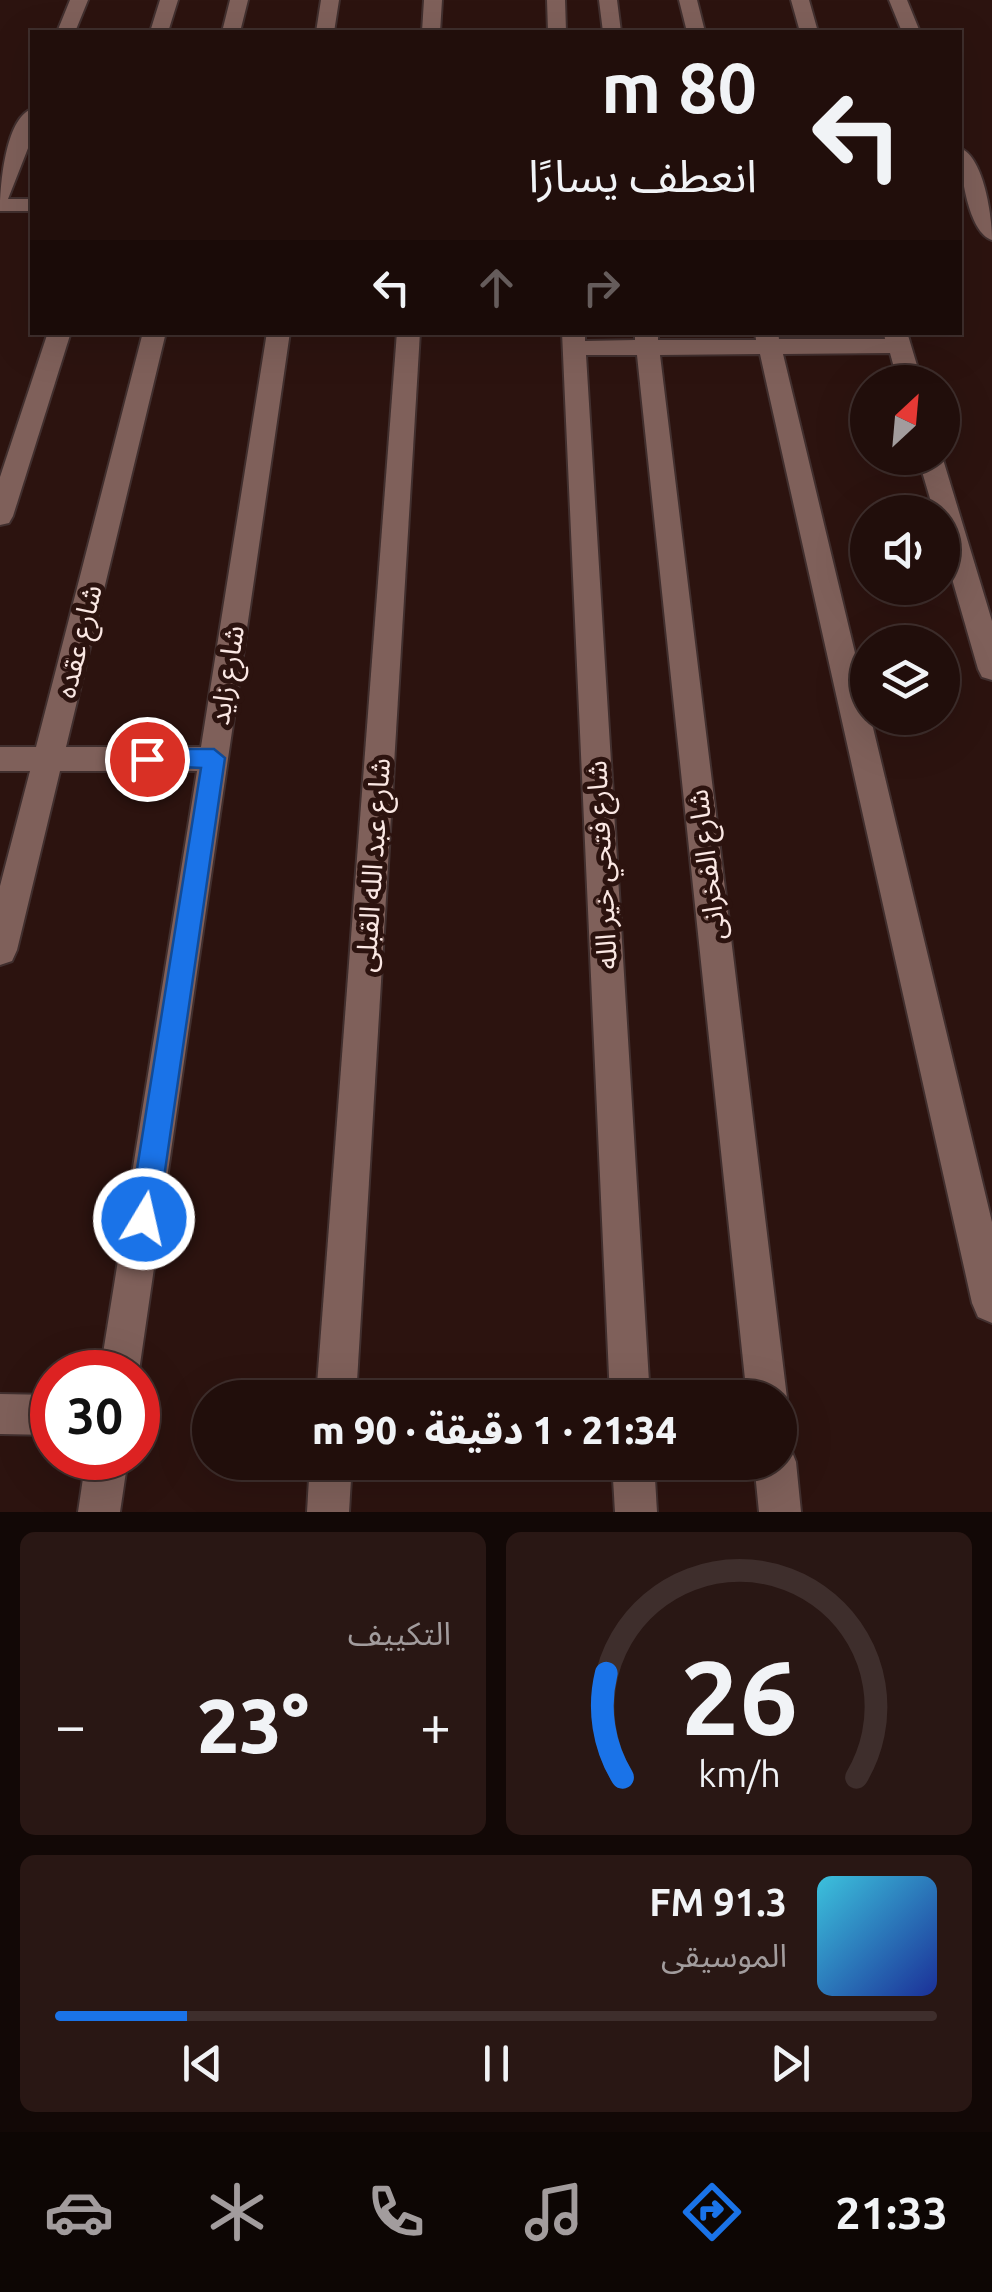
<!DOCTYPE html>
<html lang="ar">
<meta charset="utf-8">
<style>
:root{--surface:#210e0b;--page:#291714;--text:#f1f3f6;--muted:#a29c9d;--line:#3e2e2c;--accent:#1a73e8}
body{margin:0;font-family:Ubuntu,"Noto Sans Arabic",sans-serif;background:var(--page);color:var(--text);direction:rtl;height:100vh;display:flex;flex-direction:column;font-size:38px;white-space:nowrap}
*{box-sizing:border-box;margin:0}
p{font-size:32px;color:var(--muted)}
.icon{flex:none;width:55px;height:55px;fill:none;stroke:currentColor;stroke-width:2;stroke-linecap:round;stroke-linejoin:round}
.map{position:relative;height:1512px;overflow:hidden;direction:ltr}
.drawer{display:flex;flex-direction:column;gap:20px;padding:20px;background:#120806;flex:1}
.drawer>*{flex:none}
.banner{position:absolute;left:30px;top:30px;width:932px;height:305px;border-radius:0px;box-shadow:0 10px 40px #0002,0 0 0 2px var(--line);direction:rtl;background:#210e0b;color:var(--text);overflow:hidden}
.needle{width:65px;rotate:26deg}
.controls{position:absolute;left:850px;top:365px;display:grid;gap:20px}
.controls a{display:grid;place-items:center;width:110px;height:110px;border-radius:50%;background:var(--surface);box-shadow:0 10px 40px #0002,0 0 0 2px var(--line);font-size:50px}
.speed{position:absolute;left:30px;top:1350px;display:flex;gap:20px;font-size:50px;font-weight:700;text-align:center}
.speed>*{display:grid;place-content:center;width:130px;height:130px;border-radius:50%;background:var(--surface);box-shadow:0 10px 40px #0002,0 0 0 2px var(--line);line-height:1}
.speed .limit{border:15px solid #d22;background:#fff;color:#111}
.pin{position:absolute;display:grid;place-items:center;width:85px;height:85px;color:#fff;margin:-42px;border:5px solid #fff;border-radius:50%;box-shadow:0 2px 10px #0007}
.me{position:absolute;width:110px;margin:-55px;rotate:9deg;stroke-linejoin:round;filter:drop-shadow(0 0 8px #0008)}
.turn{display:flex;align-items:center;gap:35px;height:210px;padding:0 40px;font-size:45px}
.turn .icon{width:130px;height:130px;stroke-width:2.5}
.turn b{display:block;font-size:70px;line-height:85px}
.lanes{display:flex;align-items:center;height:95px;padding:0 40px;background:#0003;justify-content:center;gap:50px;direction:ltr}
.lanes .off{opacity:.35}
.big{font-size:75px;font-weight:800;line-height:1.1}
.drawer .card{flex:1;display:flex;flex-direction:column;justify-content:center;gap:15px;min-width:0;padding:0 35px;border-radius:15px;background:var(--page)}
.drawer .dial{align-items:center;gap:0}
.dial svg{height:260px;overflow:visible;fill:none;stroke:var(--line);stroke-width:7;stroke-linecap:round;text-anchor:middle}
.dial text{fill:var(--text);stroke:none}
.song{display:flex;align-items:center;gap:30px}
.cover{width:120px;height:120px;border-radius:15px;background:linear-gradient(135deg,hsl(190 70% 55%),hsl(230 70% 35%))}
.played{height:10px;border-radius:5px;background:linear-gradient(90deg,var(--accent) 15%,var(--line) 15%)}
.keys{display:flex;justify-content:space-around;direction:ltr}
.heat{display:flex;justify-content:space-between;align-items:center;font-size:55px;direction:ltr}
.drawer .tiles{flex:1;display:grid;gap:20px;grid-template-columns:1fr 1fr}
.card:last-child{grid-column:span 2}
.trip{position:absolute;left:192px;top:1380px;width:605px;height:100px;border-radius:50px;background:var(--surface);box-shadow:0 10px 40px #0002,0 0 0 2px var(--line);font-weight:800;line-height:100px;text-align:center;direction:rtl}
.menu{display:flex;height:160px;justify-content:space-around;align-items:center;background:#0d0604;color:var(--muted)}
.menu .icon{width:70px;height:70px}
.menu .selected{color:var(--accent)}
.menu b{font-size:45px;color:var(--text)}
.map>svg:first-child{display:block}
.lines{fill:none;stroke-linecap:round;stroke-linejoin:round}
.minor-casing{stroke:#412f2e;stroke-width:4}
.minor{fill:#7f605a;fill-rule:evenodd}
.route{fill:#1a73e8;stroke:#114b97;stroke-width:2.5}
.labels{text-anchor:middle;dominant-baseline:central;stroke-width:10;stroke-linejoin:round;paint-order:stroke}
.street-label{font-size:28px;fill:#fae7e3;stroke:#2c130f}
</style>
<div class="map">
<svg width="992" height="1512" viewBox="0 0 992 1512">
<rect width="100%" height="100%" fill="#2c130f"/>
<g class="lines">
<defs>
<g id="minor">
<path d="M70 0H88L75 32H57Z"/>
<path d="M160 0H178L168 32H150Z"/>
<path d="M230 0H248L240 32H222Z"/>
<path d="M321 0H339L334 32H316Z"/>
<path d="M424 0H442L440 32H422Z"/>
<path d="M547 0H565L566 32H548Z"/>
<path d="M599 0H617L621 32H603Z"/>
<path d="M679 0H697L705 32H687Z"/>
<path d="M791 0H809L818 32H800Z"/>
<path d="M889 0H907L920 32H902Z"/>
<path d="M32 109V138L8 199H32V211H0C0 187 5 118 32 109Z"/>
<path d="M960 148C984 157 992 217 992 240 968 233 960 171 960 148Z"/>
<path d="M48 332H71L13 516 9 523 0 525V477Z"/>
<path d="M143 332H166L66 747H201L267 332H290L138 1378V1372H100L197 771H60L17 950 12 961 0 965V886L30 771H0V747H36Z"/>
<path d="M397 332H420L356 1398H316Z"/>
<path d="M562 332H585V341L635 340V332H658V340H756L755 332H778L779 339H885L884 332H907L922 382H898L890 353 783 354 992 1222V1323L978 1317 972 1303 760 354 660 355 787 1398 780 1413V1398H747L637 355H586L650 1398H610Z"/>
<path d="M942 456 992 621V680L982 677 978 669 942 544V512H934L918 458Z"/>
<path d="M0 1394 52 1395V1435L0 1434Z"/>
<path d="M780 1443 790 1447 796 1462 801 1512H759L754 1462H780Z"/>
<path d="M86 1458H128L120 1512H78Z"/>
<path d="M310 1462H352L349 1512H307Z"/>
<path d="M612 1462H654L657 1512H615Z"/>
</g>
</defs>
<use href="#minor" class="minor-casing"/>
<use href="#minor" class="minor"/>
</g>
<path class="route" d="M147 749H214L225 758 158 1219 154 1229 144 1233 134 1229 129 1219 201 768 139 765 136 759Z"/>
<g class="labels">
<g class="street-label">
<text transform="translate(78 641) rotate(-76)">شارع عقده</text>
<text transform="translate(226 675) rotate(-81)">شارع زايد</text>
<text transform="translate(372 865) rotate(-86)">شارع عبد الله القبلى</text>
<text transform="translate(601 865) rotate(-93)">شارع فتحي خير الله</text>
<text transform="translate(706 865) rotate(-97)">شارع الفخرانى</text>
</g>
</g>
</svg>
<div class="controls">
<a><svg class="needle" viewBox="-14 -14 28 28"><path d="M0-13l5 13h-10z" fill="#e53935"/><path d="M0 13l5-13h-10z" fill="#a29c9d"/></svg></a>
<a><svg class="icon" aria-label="sound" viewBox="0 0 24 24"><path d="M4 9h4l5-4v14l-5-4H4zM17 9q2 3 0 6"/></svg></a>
<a><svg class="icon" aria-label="layers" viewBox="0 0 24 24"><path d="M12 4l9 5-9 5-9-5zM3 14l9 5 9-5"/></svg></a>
</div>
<div class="speed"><div class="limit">30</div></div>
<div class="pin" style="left:147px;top:759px;background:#d93025"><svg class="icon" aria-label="arrive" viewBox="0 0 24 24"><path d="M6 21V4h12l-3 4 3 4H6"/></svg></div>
<svg class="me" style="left:144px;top:1219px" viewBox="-20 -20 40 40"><circle r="17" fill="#1a73e8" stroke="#fff" stroke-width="3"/><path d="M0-11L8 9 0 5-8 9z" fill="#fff"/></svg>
<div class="trip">21:34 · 1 دقيقة · 90 m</div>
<div class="banner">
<div class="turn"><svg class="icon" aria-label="left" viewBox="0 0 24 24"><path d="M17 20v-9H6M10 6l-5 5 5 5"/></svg><div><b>80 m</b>انعطف يسارًا</div></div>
<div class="lanes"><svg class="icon" aria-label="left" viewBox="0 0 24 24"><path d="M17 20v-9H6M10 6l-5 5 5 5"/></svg><svg class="icon off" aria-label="ahead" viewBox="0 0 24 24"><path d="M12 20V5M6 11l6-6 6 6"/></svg><svg class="icon off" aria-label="right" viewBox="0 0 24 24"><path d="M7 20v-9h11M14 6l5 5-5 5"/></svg></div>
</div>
</div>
<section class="drawer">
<div class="tiles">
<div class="card dial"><svg viewBox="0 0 100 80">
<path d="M14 69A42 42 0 1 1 86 69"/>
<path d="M14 69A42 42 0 0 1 9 37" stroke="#1a73e8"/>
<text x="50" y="56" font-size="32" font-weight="700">26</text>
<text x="50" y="72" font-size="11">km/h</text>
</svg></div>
<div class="card"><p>التكييف</p>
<div class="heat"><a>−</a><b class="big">23°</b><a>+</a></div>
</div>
<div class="card">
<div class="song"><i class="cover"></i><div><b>91.3 FM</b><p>الموسيقى</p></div></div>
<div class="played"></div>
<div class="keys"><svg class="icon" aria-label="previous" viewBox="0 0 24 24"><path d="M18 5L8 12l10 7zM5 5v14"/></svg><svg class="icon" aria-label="pause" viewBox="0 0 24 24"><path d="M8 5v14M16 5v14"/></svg><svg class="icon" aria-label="next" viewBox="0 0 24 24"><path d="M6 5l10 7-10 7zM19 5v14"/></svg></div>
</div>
</div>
</section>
<nav class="menu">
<b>21:33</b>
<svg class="icon selected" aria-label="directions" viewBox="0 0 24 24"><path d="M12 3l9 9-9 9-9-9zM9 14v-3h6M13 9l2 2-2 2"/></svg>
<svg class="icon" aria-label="music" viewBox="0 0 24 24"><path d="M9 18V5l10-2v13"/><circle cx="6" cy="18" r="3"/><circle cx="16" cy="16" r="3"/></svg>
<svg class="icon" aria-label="phone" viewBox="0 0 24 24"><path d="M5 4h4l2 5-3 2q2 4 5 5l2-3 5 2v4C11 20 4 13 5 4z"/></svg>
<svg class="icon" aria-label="climate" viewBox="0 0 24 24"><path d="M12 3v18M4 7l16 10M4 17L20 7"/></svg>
<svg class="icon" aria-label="car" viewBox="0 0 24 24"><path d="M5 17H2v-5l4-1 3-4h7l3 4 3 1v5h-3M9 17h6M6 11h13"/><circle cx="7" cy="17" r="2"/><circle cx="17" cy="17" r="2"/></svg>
</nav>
